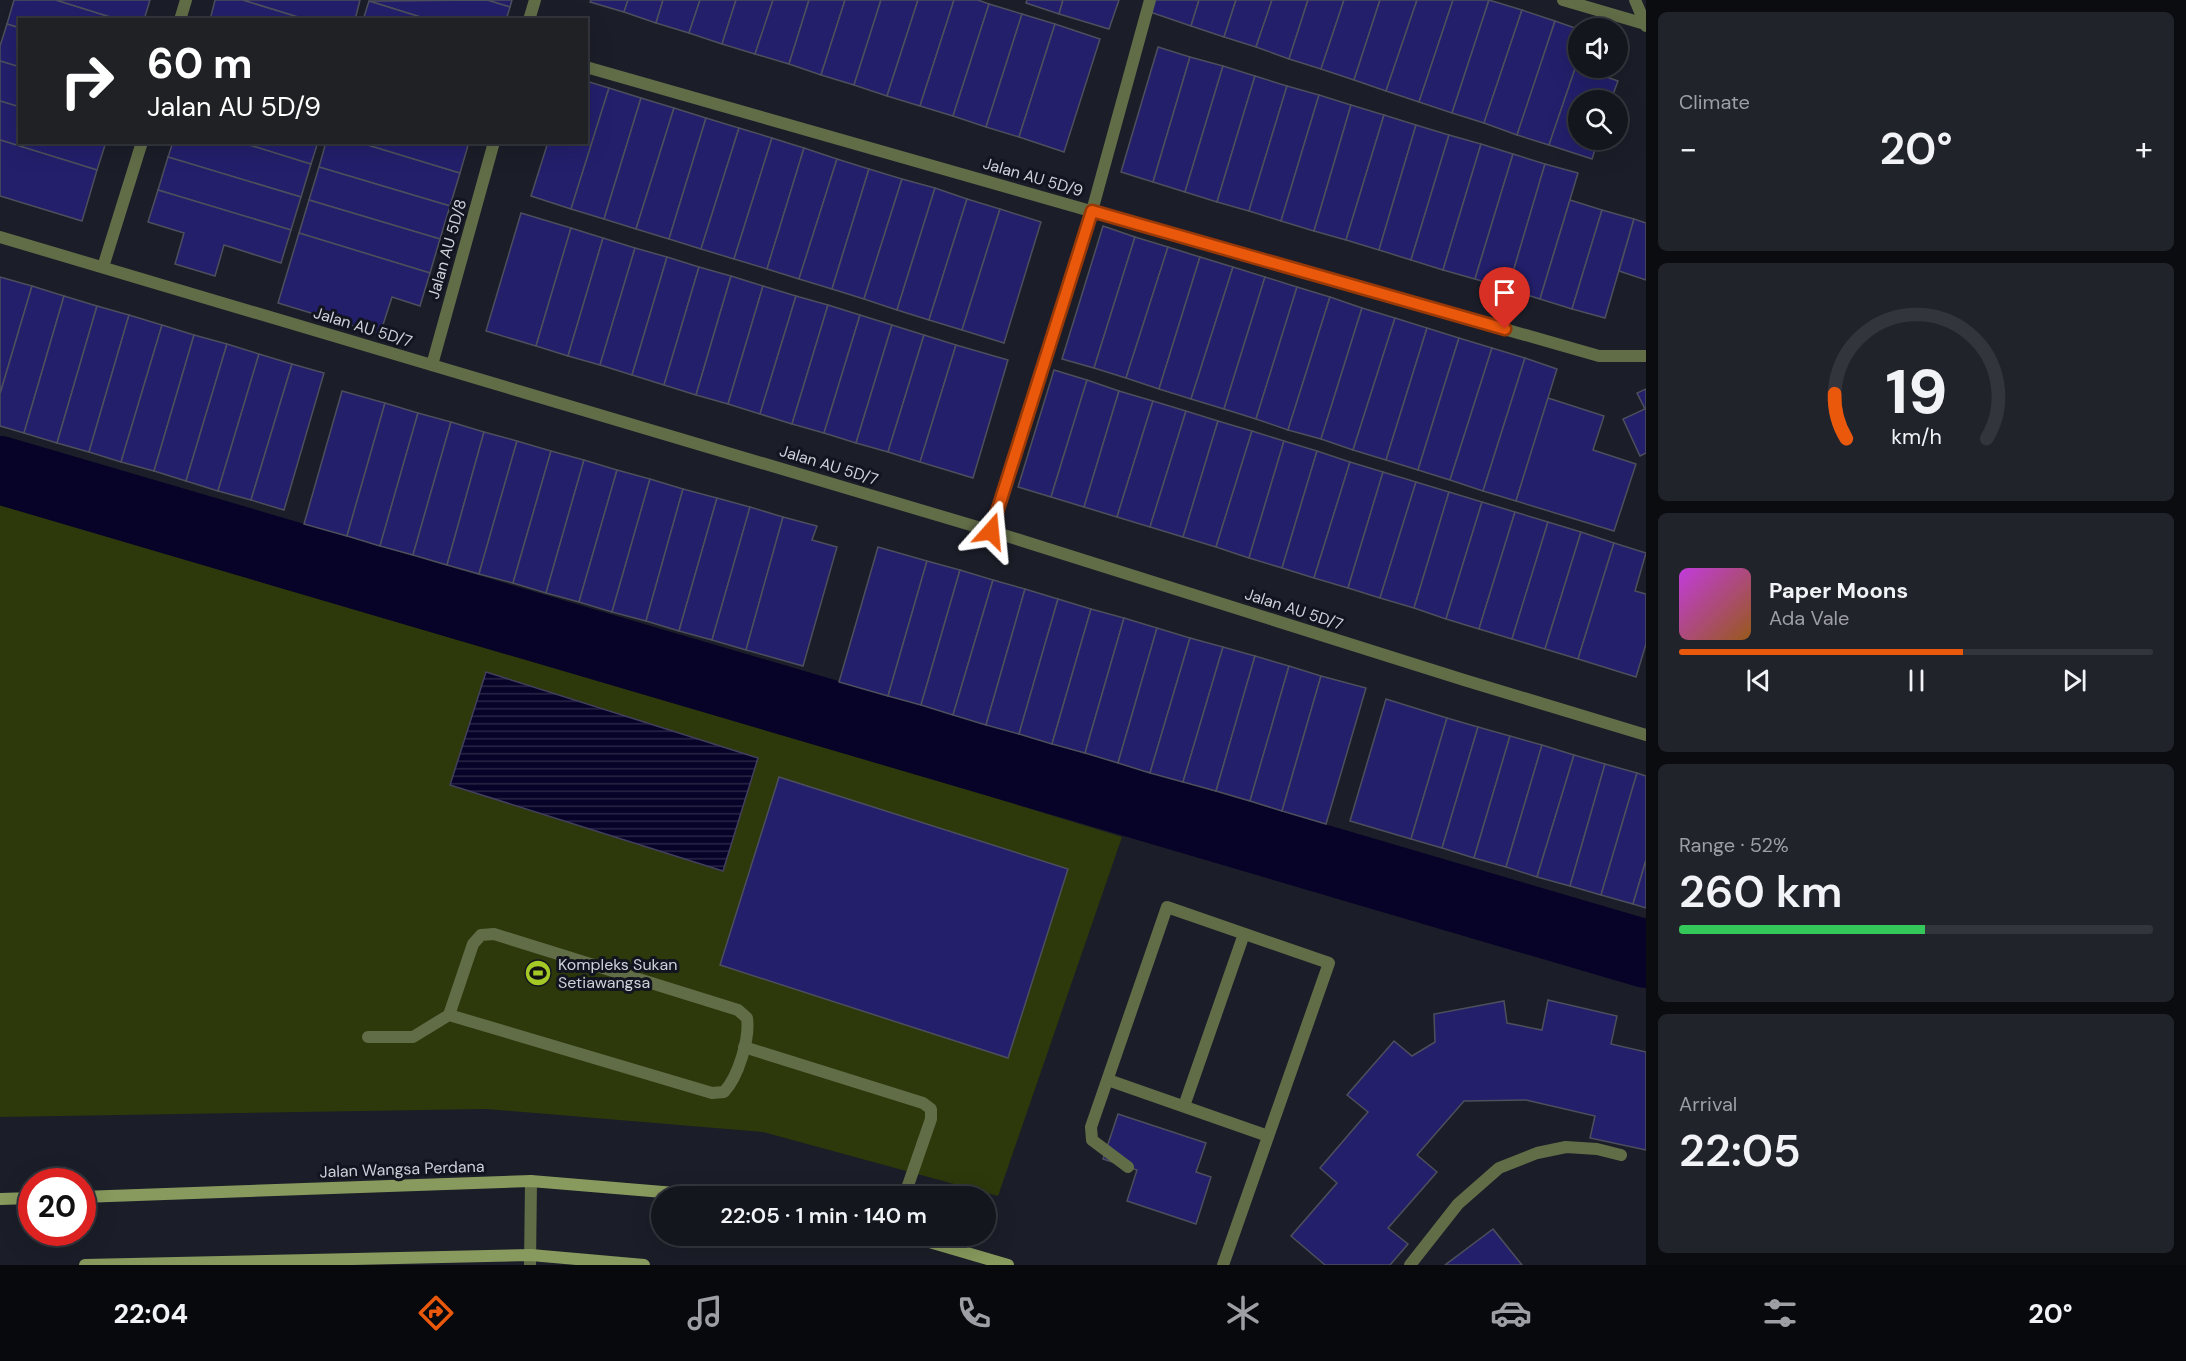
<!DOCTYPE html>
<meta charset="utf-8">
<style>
:root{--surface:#14161e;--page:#21232b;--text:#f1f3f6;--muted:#9d9fa4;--line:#33353c;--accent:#ea580c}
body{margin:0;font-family:"DM Sans",sans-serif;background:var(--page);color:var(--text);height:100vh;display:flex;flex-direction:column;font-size:22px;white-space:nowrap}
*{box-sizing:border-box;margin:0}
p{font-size:20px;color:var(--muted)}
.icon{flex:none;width:33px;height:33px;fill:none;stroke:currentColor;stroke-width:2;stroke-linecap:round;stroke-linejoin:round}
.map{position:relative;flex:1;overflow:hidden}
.side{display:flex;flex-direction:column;gap:12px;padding:12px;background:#0b0c10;width:540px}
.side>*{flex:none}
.hud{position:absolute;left:18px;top:18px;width:570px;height:126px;border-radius:0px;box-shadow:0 6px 24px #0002,0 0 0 2px var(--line);background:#202124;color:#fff;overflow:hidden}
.fabs{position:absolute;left:1568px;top:18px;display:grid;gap:12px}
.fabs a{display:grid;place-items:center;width:60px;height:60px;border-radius:50%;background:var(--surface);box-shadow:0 6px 24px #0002,0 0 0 2px var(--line);font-size:30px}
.speed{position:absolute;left:18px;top:1168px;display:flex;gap:12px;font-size:30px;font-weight:700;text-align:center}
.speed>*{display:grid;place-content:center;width:78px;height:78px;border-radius:50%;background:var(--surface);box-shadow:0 6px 24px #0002,0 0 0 2px var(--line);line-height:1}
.speed .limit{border:9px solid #d22;background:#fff;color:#111}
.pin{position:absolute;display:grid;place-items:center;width:51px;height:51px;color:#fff;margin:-62px -26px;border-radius:50% 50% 50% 0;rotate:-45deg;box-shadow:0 0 6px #0007}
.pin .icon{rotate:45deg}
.me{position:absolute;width:66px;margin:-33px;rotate:18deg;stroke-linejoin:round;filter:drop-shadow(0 0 4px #0008)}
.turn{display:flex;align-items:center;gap:21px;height:126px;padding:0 30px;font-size:27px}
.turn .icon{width:78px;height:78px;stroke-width:2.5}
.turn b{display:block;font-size:42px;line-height:51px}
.big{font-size:45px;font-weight:600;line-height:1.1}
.side .widget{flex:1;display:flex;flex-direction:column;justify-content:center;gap:9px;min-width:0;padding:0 21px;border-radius:9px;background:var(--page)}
.side .dial{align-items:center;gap:0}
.dial svg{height:156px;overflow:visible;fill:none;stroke:var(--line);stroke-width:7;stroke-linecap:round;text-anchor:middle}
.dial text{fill:var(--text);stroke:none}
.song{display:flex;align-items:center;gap:18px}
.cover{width:72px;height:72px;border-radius:9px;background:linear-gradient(135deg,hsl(290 70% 55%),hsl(30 70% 35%))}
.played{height:6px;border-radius:3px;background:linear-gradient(90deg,var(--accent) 60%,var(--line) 60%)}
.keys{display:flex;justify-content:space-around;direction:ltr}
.heat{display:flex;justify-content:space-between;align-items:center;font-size:33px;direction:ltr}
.charge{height:9px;border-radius:4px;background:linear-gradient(90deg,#34c759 52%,var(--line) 0)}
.trip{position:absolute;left:651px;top:1186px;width:345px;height:60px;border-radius:30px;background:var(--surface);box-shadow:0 6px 24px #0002,0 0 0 2px var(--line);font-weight:600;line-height:60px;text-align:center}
.dock{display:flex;height:96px;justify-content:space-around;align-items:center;background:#08090c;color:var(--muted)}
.dock .icon{width:42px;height:42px}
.dock .on{color:var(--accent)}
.dock b{font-size:27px;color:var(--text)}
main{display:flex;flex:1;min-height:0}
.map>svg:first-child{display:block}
.green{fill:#2d380b}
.water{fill:url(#water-rules);stroke:#42405d;stroke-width:1.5}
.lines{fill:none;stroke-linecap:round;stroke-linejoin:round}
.river{stroke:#060228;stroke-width:68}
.building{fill:#231f6b;stroke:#4d4f5c;stroke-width:1.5}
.service{stroke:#616d47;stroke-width:12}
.minor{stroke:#616d47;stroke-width:12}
.secondary{stroke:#889a5d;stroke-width:12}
.route-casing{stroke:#983908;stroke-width:15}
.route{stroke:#ea580c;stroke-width:10}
.labels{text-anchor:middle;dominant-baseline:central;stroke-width:6;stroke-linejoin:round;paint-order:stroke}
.street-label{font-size:16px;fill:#cfd1d9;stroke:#12141f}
.poi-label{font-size:16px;fill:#cfd1d9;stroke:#12141f;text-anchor:start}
</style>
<main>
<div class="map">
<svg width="1646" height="1265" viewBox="0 0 1646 1265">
<defs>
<pattern id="water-rules" width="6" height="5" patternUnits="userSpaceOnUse" patternTransform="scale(1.5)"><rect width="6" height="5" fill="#060228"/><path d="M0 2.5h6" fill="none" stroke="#292647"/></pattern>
</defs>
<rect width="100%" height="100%" fill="#1b1d28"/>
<path class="green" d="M0 492 1122 837 998 1196 763 1132 486 1109 0 1117Z"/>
<path class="water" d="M486 672 758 758 723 871 450 785Z"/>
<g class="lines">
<path class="river" d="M0 470 1646 954"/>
</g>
<g class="building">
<path d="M14 0H56L120 20H20V28L7 24Z"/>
<path d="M56 0H150L144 20H120Z"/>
<path d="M215 0H243L308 20H210Z"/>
<path d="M243 0H360L355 20H308Z"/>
<path d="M487 0H512L510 7Z"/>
<path d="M487 0 510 7 506 20H430L369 1Z"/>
<path d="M591 0H628L624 12 590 2Z"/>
<path d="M628 0H663L656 23 624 12Z"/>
<path d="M663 0H700L689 33 656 23Z"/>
<path d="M700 0H736L722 44 689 33Z"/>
<path d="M736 0H773L755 54 722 44Z"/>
<path d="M773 0H809L789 64 755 54Z"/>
<path d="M809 0H845L821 75 789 64Z"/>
<path d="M845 0H881L854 85 821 75Z"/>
<path d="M881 0H918L887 96 854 85Z"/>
<path d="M918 0H954L920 106 887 96Z"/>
<path d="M954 0H978L989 4 953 116 920 106Z"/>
<path d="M1027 0H1063L1059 14 1026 3Z"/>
<path d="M1063 0H1119L1109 29 1059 14Z"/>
<path d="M1154 0H1199L1191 26 1150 12Z"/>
<path d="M1199 0H1236L1224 37 1191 26Z"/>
<path d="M1236 0H1272L1256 47 1224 37Z"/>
<path d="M1272 0H1308L1289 59 1256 47Z"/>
<path d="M1308 0H1344L1321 69 1289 59Z"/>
<path d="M1344 0H1380L1354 80 1321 69Z"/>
<path d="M1380 0H1417L1386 91 1354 80Z"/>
<path d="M1417 0H1453L1419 102 1386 91Z"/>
<path d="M1453 0H1489L1452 113 1419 102Z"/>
<path d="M1489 0 1522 10 1484 123 1452 113Z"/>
<path d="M369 1 430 20H363Z"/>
<path d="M989 4 1022 14 986 127 953 116Z"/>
<path d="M1522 10 1555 21 1517 135 1484 123Z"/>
<path d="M1022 14 1055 24 1019 137 986 127Z"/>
<path d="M1555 21 1578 29V60L1549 145 1517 135Z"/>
<path d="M7 24 20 28V67L0 61V46Z"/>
<path d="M1055 24 1100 39 1064 152 1019 137Z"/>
<path d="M1158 47 1190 57 1153 182 1121 172Z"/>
<path d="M1190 57 1223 66 1185 192 1153 182Z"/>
<path d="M0 61 20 67V107L0 101Z"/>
<path d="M1223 66 1255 76 1217 202 1185 192Z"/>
<path d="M1576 66 1618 81 1611 100H1578V140H1598L1592 159 1549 145Z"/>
<path d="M1255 76 1287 86 1249 211 1217 202Z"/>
<path d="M586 81 609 88 571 209 531 196 548 142H586Z"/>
<path d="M1287 86 1319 95 1281 221 1249 211Z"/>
<path d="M609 88 641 98 604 219 571 209Z"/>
<path d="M1319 95 1351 105 1314 231 1281 221Z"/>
<path d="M641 98 674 108 636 229 604 219Z"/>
<path d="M0 101 20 107V142H106L97 170 0 140Z"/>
<path d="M1351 105 1384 115 1346 240 1314 231Z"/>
<path d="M674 108 706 118 669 239 636 229Z"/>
<path d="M1384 115 1416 125 1379 250 1346 240Z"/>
<path d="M706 118 739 128 701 249 669 239Z"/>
<path d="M1416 125 1449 135 1411 260 1379 250Z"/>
<path d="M739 128 772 138 734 259 701 249Z"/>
<path d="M1449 135 1481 144 1443 270 1411 260Z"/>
<path d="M772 138 804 148 767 269 734 259Z"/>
<path d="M0 140 97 170 82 221 0 196Z"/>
<path d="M173 142H240L311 164 301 197 168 157Z"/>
<path d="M240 142H318L311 164Z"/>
<path d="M326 142H358L460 173 450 206 319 167Z"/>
<path d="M358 142H469L460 173Z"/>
<path d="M1481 144 1513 154 1475 279 1443 270Z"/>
<path d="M804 148 837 159 799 279 767 269Z"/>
<path d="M1513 154 1545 164 1508 289 1475 279Z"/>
<path d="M168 157 301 197 291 230 158 190Z"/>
<path d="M837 159 869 169 832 289 799 279Z"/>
<path d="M1545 164 1578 173 1540 299 1508 289Z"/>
<path d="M319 167 450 206 440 239 309 200Z"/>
<path d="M869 169 902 179 864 299 832 289Z"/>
<path d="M902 179 935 188 897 310 864 299Z"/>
<path d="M935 188 967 199 929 320 897 310Z"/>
<path d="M158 190 291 230 281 263 224 245 215 276 175 264 184 233 148 222Z"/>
<path d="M967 199 1000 209 962 330 929 320Z"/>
<path d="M309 200 440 239 430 273 299 233Z"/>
<path d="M1570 200 1602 210 1572 309 1540 299Z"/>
<path d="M1000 209 1041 222 1004 343 962 330Z"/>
<path d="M1602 210 1634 219 1605 318 1572 309Z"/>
<path d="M521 213 571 228 536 346 486 331Z"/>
<path d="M1634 219 1646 223V280L1619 271Z"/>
<path d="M1103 226 1135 237 1094 368 1062 359Z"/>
<path d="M571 228 603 238 568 356 536 346Z"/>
<path d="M299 233 430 273 420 306 392 297 380 334 278 303Z"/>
<path d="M1135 237 1168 247 1126 378 1094 368Z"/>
<path d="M603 238 635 248 600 365 568 356Z"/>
<path d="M1168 247 1200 257 1159 389 1126 378Z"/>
<path d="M635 248 667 257 632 375 600 365Z"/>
<path d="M667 257 699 267 664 385 632 375Z"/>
<path d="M1200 257 1233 267 1191 399 1159 389Z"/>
<path d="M699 267 731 276 696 395 664 385Z"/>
<path d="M1233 267 1265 277 1224 409 1191 399Z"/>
<path d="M731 276 763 286 728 404 696 395Z"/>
<path d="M0 277 32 286 0 394Z"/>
<path d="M1265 277 1297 287 1256 419 1224 409Z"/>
<path d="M32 286 64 296 24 433 0 426V394Z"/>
<path d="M763 286 796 296 760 414 728 404Z"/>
<path d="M1297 287 1330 297 1288 430 1256 419Z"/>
<path d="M64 296 97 306 57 443 24 433Z"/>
<path d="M796 296 828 305 792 424 760 414Z"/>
<path d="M1330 297 1362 308 1321 439 1288 430Z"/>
<path d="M828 305 860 315 824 433 792 424Z"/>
<path d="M97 306 129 315 89 452 57 443Z"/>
<path d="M1362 308 1395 318 1353 450 1321 439Z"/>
<path d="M129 315 162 325 121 462 89 452Z"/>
<path d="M860 315 892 325 856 443 824 433Z"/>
<path d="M1395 318 1427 328 1386 460 1353 450Z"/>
<path d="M162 325 194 335 154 471 121 462Z"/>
<path d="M892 325 924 335 888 452 856 443Z"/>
<path d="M1427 328 1459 338 1418 470 1386 460Z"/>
<path d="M194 335 227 344 186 481 154 471Z"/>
<path d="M924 335 956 345 920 462 888 452Z"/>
<path d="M1459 338 1492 348 1450 480 1418 470Z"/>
<path d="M227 344 259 354 218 491 186 481Z"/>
<path d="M956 345 1008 360 973 478 920 462Z"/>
<path d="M1492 348 1525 358 1483 491 1450 480Z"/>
<path d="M259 354 292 364 251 500 218 491Z"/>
<path d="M1525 358 1557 369 1516 501 1483 491Z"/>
<path d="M292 364 324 373 284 510 251 500Z"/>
<path d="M1054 370 1087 380 1051 497 1018 487Z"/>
<path d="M1087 380 1119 391 1084 507 1051 497Z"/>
<path d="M1646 389V453L1640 456 1623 419 1645 409 1637 393Z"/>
<path d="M342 391 385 403 347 536 304 524Z"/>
<path d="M1119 391 1153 401 1117 517 1084 507Z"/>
<path d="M1548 398 1604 416 1593 450 1636 464 1614 531 1516 501Z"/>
<path d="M1153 401 1186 411 1150 527 1117 517Z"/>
<path d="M385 403 418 413 380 546 347 536Z"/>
<path d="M1186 411 1218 421 1183 537 1150 527Z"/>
<path d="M418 413 451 422 413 555 380 546Z"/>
<path d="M1218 421 1252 431 1216 547 1183 537Z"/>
<path d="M451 422 484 432 447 565 413 555Z"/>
<path d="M1252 431 1284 441 1249 558 1216 547Z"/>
<path d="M484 432 517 441 479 574 447 565Z"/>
<path d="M517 441 551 451 513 583 479 574Z"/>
<path d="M1284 441 1317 451 1282 568 1249 558Z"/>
<path d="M551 451 584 460 546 593 513 583Z"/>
<path d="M1317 451 1350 462 1314 578 1282 568Z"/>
<path d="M584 460 617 470 579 602 546 593Z"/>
<path d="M1350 462 1383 472 1348 588 1314 578Z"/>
<path d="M617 470 650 479 612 612 579 602Z"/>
<path d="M1383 472 1416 482 1380 598 1348 588Z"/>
<path d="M650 479 683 489 646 621 612 612Z"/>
<path d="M1416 482 1449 492 1414 608 1380 598Z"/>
<path d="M683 489 717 498 679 631 646 621Z"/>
<path d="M1449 492 1482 502 1446 619 1414 608Z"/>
<path d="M717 498 750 507 712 640 679 631Z"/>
<path d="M1482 502 1515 512 1479 629 1446 619Z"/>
<path d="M750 507 783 517 746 650 712 640Z"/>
<path d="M1515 512 1548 522 1512 639 1479 629Z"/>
<path d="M783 517 817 526 812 540 837 547 803 666 746 650Z"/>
<path d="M1548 522 1581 532 1545 649 1512 639Z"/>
<path d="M1581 532 1614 543 1578 659 1545 649Z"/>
<path d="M1614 543 1646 553 1635 591 1646 594V644L1636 677 1578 659Z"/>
<path d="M878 547 927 561 888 696 839 682Z"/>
<path d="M927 561 960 570 921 705 888 696Z"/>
<path d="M960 570 993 580 953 715 921 705Z"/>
<path d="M993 580 1025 589 986 725 953 715Z"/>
<path d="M1025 589 1058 599 1019 734 986 725Z"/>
<path d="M1058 599 1091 609 1052 744 1019 734Z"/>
<path d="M1091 609 1124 618 1085 753 1052 744Z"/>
<path d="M1124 618 1157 628 1118 763 1085 753Z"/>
<path d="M1157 628 1190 638 1150 773 1118 763Z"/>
<path d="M1190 638 1223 647 1183 782 1150 773Z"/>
<path d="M1223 647 1255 656 1216 791 1183 782Z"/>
<path d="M1255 656 1289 666 1250 801 1216 791Z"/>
<path d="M1289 666 1321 676 1282 811 1250 801Z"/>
<path d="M1321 676 1366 688 1326 824 1282 811Z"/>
<path d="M1386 699 1447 718 1411 839 1350 821Z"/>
<path d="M1447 718 1478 727 1442 848 1411 839Z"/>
<path d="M1478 727 1510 736 1474 858 1442 848Z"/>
<path d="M1510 736 1542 745 1506 867 1474 858Z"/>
<path d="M1542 745 1574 755 1537 877 1506 867Z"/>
<path d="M1574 755 1605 764 1570 886 1537 877Z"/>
<path d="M1605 764 1637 773 1601 895 1570 886Z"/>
<path d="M1637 773 1646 776V860L1633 904 1601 895Z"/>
<path d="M779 777 1068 869 1008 1058 720 965Z"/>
<path d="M1646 860V908L1633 904Z"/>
<path d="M1548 1000 1617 1016 1611 1044 1646 1052V1150L1590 1138 1595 1116 1526 1100 1464 1101 1417 1155 1437 1172 1388 1228 1408 1244 1390 1265H1325L1291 1236 1337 1183 1320 1168 1368 1112 1347 1095 1394 1041 1412 1056 1435 1042 1434 1014 1504 1001 1507 1023 1542 1030Z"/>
<path d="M1118 1114 1206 1143 1196 1172 1211 1177 1196 1224 1127 1201 1137 1170 1103 1159Z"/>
<path d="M1493 1229 1522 1265H1445Z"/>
</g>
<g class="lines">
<g class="service">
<path d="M991 531 1092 211 1150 0"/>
<path d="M368 1037H413L449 1015 473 944 481 935 494 934 738 1010 747 1018C750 1039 738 1077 724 1092L712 1093 449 1015"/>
<path d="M744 1047 923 1103 931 1109V1119L904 1197"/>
<path d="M1108 1080 1268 1136"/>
<path d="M1184 1106 1244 934"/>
<path d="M1128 1167 1092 1140 1091 1127 1167 907 1329 963 1223 1265"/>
<path d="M1410 1265 1458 1204 1499 1168 1537 1153 1566 1147 1597 1149 1621 1155"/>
</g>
<g class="minor">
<path d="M1563 0 1645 24"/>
<path d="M1635 0 1646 26"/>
<path d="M180 20 186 0"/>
<path d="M529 20 535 0"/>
<path d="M586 67 1599 356H1646"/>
<path d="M0 237 991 531 1464 680 1646 735"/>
<path d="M103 267 142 142"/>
<path d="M432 365 494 142"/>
<path d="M530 1265 531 1181"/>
</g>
<g class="secondary">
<path d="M82 1197 531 1181 723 1197"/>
<path d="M0 1199 32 1198"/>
<path d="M909 1236 1008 1265"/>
<path d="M85 1265 531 1255 644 1265"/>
</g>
</g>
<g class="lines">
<defs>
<path id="route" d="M991 531 1092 211 1505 329"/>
</defs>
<use href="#route" class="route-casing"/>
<use href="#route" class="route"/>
</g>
<defs>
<symbol id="stadium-disc" viewBox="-11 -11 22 22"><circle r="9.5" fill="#a4c825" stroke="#12141f"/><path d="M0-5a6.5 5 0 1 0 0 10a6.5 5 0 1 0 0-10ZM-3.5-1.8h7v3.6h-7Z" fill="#111"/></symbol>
</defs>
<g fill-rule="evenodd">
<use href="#stadium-disc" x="523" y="958" width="30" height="30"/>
</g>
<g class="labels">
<g class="street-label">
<text transform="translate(1033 177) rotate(16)">Jalan AU 5D/9</text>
<text transform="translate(447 249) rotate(-74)">Jalan AU 5D/8</text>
<text transform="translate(363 327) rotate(17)">Jalan AU 5D/7</text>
<text transform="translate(829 465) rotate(17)">Jalan AU 5D/7</text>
<text transform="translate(1294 609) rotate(18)">Jalan AU 5D/7</text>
<text transform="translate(402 1169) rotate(-2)">Jalan Wangsa Perdana</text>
</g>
<g class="poi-label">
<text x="558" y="964">Kompleks Sukan<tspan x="558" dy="18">Setiawangsa</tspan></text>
</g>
</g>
</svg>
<div class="fabs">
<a><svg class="icon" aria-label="sound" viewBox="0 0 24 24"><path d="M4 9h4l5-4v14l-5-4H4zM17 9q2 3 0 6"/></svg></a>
<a><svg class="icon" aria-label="search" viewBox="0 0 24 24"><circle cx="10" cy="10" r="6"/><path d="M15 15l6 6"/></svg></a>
</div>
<div class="speed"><div class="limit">20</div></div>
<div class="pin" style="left:1505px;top:329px;background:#d93025"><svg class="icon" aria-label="arrive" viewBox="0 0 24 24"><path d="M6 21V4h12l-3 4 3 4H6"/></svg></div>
<svg class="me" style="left:991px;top:531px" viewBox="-20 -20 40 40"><path d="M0-17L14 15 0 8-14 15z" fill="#ea580c" stroke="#fff" stroke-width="4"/></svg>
<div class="trip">22:05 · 1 min · 140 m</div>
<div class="hud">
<div class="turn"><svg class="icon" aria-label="right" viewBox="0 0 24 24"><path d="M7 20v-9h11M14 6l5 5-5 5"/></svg><div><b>60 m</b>Jalan AU 5D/9</div></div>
</div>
</div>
<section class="side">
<div class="widget"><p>Climate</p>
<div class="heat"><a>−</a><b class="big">20°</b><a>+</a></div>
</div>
<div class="widget dial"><svg viewBox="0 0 100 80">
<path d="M14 69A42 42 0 1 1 86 69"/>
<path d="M14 69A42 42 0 0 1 8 46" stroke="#ea580c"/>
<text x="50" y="56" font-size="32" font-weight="700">19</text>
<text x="50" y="72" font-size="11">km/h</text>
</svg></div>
<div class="widget">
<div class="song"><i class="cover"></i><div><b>Paper Moons</b><p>Ada Vale</p></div></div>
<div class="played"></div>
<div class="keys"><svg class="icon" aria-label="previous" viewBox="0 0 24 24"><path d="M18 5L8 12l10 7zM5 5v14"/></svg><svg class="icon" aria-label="pause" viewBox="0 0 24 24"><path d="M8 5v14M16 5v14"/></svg><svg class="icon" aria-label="next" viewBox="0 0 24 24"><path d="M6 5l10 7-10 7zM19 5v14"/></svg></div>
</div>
<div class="widget"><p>Range · 52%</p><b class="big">260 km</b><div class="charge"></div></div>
<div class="widget"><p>Arrival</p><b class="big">22:05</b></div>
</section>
</main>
<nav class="dock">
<b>22:04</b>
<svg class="icon on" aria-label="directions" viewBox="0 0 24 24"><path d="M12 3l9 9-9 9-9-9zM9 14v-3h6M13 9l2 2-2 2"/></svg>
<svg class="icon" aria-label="music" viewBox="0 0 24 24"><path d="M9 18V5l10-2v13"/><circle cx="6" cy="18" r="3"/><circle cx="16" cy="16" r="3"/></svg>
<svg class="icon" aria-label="phone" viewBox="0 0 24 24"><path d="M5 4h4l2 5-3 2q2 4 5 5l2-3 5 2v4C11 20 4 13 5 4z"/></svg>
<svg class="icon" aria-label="climate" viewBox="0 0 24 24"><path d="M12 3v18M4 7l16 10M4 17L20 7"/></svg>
<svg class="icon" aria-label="car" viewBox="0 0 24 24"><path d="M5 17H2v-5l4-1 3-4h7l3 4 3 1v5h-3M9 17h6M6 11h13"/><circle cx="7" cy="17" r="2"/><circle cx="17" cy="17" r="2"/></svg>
<svg class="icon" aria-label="filters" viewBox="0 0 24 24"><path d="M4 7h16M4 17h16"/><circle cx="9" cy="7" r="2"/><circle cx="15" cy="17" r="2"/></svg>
<b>20°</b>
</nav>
